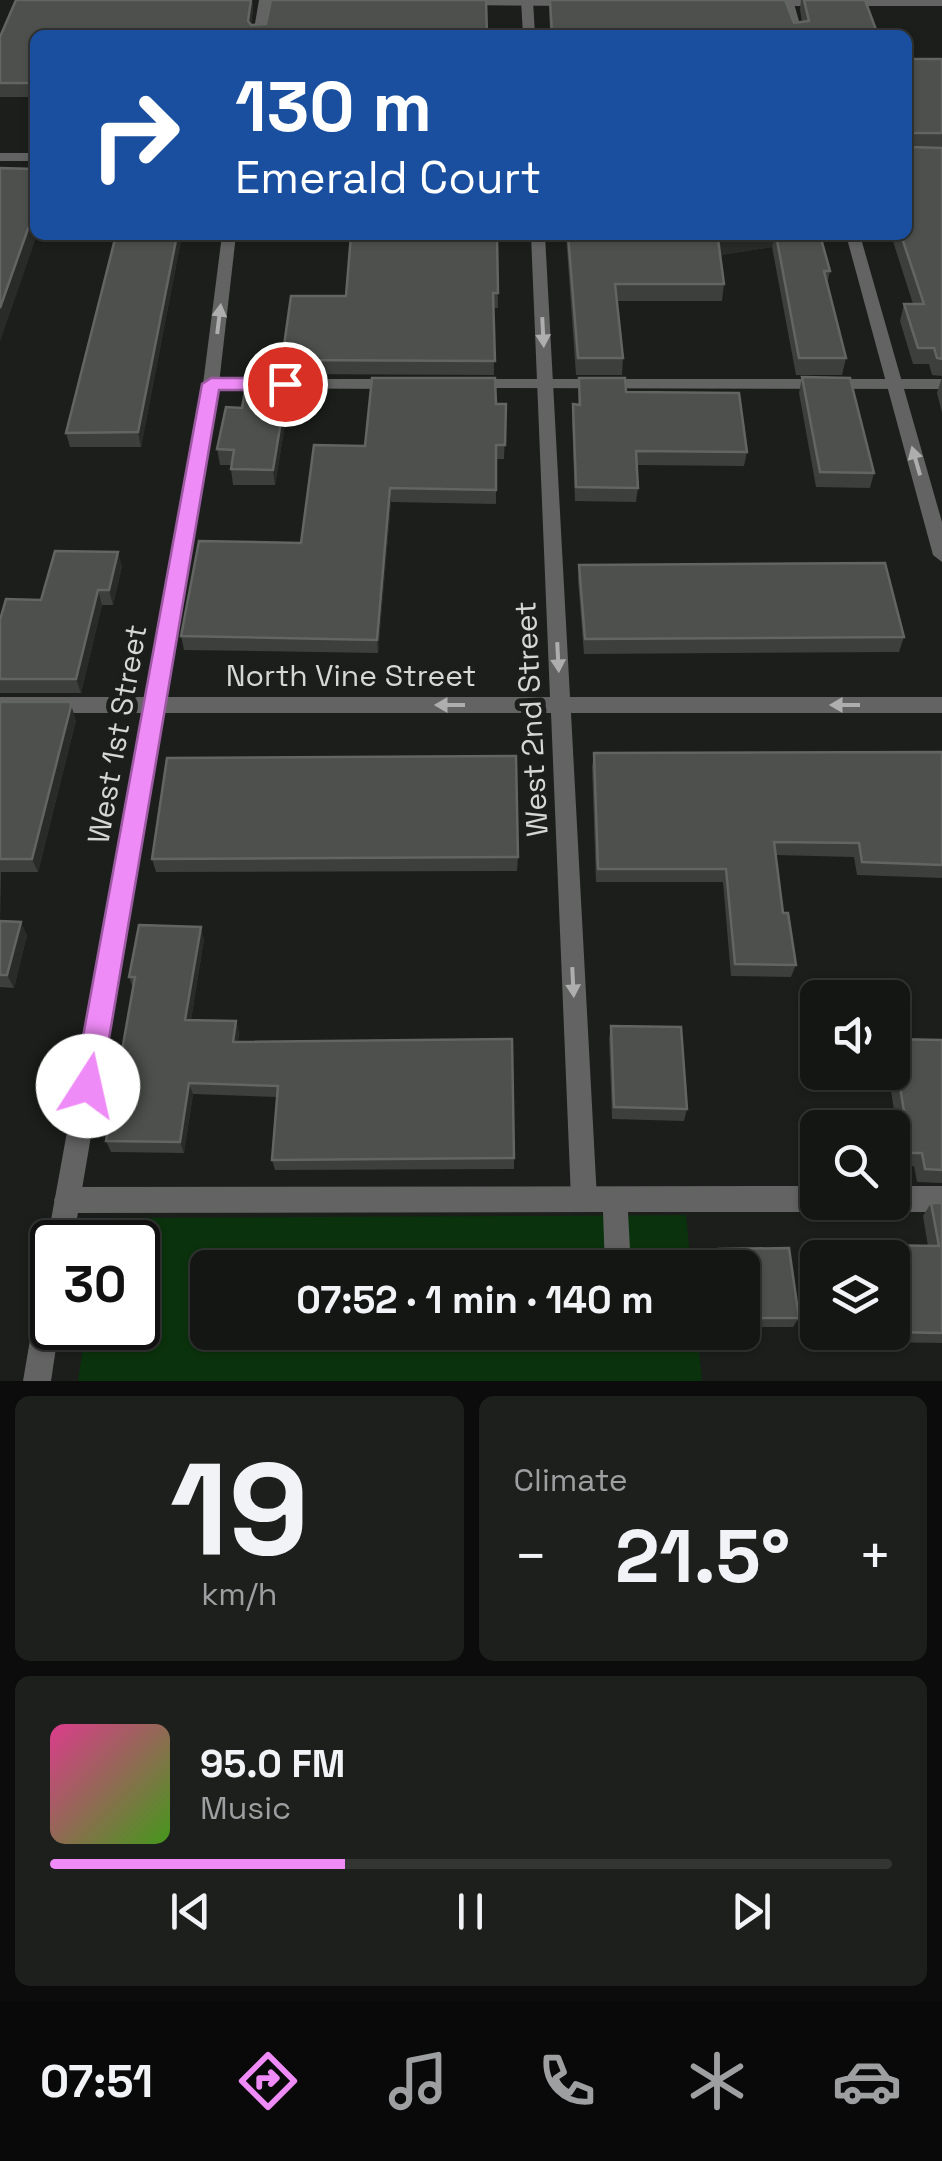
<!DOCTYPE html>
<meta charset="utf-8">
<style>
:root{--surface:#141614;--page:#1d1f1d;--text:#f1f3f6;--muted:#9d9fa0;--line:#333534;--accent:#ef8bf7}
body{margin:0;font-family:"Space Grotesk",sans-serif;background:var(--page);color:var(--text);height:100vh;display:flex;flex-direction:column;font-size:38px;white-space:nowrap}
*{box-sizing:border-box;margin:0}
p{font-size:32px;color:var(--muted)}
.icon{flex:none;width:55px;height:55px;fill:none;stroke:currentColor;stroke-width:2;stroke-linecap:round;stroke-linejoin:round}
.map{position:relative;height:1381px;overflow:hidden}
.side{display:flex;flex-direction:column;gap:15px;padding:15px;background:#0b0c0b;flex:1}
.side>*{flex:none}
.banner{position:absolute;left:30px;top:30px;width:882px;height:210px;border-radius:15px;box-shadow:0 2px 8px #0004,0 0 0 2px var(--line);background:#1a4fa0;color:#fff;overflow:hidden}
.tools{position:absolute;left:800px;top:980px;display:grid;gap:20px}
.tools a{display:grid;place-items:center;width:110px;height:110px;border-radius:15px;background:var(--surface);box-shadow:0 2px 8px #0004,0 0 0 2px var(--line);font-size:50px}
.speed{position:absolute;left:30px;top:1220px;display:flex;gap:20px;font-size:50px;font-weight:700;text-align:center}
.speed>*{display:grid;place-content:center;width:130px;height:130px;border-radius:50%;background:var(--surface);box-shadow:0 2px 8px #0004,0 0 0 2px var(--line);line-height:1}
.speed .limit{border:5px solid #111;border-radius:15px;background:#fff;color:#111}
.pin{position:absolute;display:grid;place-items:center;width:85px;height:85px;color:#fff;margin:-42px;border:5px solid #fff;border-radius:50%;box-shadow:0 2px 10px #0007}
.me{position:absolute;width:110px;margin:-55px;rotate:10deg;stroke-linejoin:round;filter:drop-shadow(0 0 8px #0008)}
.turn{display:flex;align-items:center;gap:35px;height:210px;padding:0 40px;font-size:45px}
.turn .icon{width:130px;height:130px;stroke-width:2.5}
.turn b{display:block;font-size:70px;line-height:85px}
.big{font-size:75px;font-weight:800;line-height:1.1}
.side .tile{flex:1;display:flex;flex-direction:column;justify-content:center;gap:15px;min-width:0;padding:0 35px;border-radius:15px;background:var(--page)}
.side .dial{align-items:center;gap:0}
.dial b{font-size:130px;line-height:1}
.song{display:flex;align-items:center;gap:30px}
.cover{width:120px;height:120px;border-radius:15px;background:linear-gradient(135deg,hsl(330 70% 55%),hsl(100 70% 35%))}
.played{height:10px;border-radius:5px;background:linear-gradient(90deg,var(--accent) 35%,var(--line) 35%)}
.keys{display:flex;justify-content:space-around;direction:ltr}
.heat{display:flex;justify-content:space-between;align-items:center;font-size:55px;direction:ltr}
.side .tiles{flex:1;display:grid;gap:15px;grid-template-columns:1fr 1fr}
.tile:last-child{grid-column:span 2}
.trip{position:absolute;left:190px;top:1250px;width:570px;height:100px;border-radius:15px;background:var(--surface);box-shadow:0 2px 8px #0004,0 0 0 2px var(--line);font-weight:800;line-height:100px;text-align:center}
.tabs{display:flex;height:160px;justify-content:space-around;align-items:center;background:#080908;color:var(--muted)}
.tabs .icon{width:70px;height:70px}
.tabs .selected{color:var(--accent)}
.tabs b{font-size:45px;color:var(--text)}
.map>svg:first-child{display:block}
.green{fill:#0a320c}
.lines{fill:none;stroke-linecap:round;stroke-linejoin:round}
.lane{fill:#626362;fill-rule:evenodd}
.street{fill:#626362;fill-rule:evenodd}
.wall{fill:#3c3f3c}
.shaded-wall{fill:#282b28}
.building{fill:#4d504d;stroke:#626562;stroke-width:2.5}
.oneway{fill:#adaead}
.route{fill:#ef8bf7;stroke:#9b5aa1;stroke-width:2.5}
.labels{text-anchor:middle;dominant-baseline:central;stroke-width:10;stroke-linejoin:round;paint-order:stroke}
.street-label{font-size:30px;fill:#d5d7d5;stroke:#1b1e1b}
</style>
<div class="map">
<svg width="942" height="1381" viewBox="0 0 942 1381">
<rect width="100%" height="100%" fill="#1b1e1b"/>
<path class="green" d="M686 1215 691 1267 208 1268V1332L697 1333 702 1381H78L86 1328H138V1242H99L103 1218Z"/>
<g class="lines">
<g class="lane">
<path d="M456 0H577L578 2 572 6 461 5Z"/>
<path d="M761 0H942V6H766L762 5Z"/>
<path d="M211 379H399L407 384 399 389 205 388 203 384Z"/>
<path d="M468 379H942V389L462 388V380Z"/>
<path d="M818 1186V1202H829L827 1208 818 1212H628L631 1268H605L603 1212 67 1213 58 1209 54 1200 58 1191 67 1187Z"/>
<path d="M892 1186H942V1212H892L883 1208 881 1202H892Z"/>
<path d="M208 1313V1332H219L218 1337 208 1341 193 1337 189 1327 193 1317Z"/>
</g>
<g class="street">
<path d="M259 0H271L265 35H253Z"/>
<path d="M521 0H533L535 35H523Z"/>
<path d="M781 0H793L803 35H791Z"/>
<rect x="0" y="153" width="35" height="8"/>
<path d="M222 235H236L219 384 166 697H550L531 235H545L570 697H942V713H571L597 1199 593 1208 584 1212 575 1208 571 1199 551 713H163L73 1242H52V1252L47 1242 143 713H0V697H146L203 384Z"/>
<path d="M846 235H860L942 522V562L933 555Z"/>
<path d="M52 1274V1328H59L51 1381H23L39 1287 43 1278Z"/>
</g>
</g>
<g class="wall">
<path d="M16 0H252L253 10 251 25 487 35H35V97H0V37Z"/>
<path d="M549 0H785L794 23 802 22 800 9 801 0H865L878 35H550Z"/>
<path d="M908 59H942V376L932 375 929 364H913L900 321 904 304H913L891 235H908Z"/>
<path d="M116 235H182L141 447H70L66 433Z"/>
<path d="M252 235H497L498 308H493L494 375 284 374 282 360 346 296 350 240 253 241Z"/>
<path d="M566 235H820L830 271 827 284 846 358 842 375H796L772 247 720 255 724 284 722 301H617L623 358 622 375H576Z"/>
<path d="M802 377 874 473 870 488 816 487 799 393Z"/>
<path d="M942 377V413L937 393Z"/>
<path d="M579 378 626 392 747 452 744 466 637 465 638 488 636 502 575 501 572 419 573 404 578 405Z"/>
<path d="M496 404H506L504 459H496V504L391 502 378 653 184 650 181 636 301 543 365 446Z"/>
<path d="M288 406 275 485H233L231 469V465H220L217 449Z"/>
<path d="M579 565 904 637 899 652 584 654 578 580Z"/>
<path d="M122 566 113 605H102L81 693H0V620L41 600Z"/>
<path d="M0 702 76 720 38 872H1L0 921 27 935 14 988 0 987Z"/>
<path d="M942 752V878L857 875 854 857 775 855 783 913 796 965 791 977 731 976 723 882H596L592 767 594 753Z"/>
<path d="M518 857 517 871 156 872 152 859Z"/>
<path d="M204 939 191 1020 236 1021 239 1033 238 1042 514 1158V1169L275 1170 272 1160 277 1097 193 1094 184 1153 111 1152 106 1141 133 988 129 977Z"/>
<path d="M611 1026 687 1109 684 1121 612 1119 609 1038Z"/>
<path d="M892 1039 942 1040V1183L917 1182 914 1166H903L888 1072H892Z"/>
<path d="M931 1203H942V1343L880 1342 879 1332H892V1258L867 1256 875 1245 928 1246 923 1216Z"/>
<path d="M789 1248 799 1318 793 1327H742V1268H716L715 1259 719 1249Z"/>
</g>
<g class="shaded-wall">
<path d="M251 0 253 10 249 34 248 21Z"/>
<path d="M35 209V235H37L0 342V308Z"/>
<path d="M177 235H182L141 447 138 432Z"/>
<path d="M744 235H775L772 247 715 256 718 239Z"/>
<path d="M286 391 288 406 275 485 273 470Z"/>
<path d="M390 488 391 502 378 653 377 640Z"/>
<path d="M118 552 122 566 113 605 109 590Z"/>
<path d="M98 590 102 605 81 693 76 679Z"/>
<path d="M70 702 76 720 38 872 32 859Z"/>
<path d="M21 922 27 935 14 988 7 975Z"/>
<path d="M201 927 204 939 189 1032 185 1020Z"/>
<path d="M236 1021 239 1033 236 1054 233 1042Z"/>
<path d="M189 1083 193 1094 184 1153 180 1142Z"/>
</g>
<g class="building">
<path d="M16 0H251L248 21 251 25 266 24 271 0H486L487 35H35V83H0V37Z"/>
<path d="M550 0H785L794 23 809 21 804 0H865L878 35H552Z"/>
<path d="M908 59H942V133H912L908 137 910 147 942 148V359L937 358 934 348H918L904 304H924L901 235H908Z"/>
<path d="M0 168 35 169V209L0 308Z"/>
<path d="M116 235H177L138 432 66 433Z"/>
<path d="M351 235H497L498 293H493L495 361 282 360 291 296H346Z"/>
<path d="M568 235H744L718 239 724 284H615L623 358H578Z"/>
<path d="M776 235H820L830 271H824L846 358H799Z"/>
<path d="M802 377 850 378 874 473 820 472Z"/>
<path d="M372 378H495L496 404H506L505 445H496V490L390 488 377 640 181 636 199 541 301 543 314 445 365 446Z"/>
<path d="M579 378H625L626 392 739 393 747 452 636 451 638 488 576 487 573 404 580 405Z"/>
<path d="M245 391H286L273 470 231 469 234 450 217 449 226 407 242 408Z"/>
<path d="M55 551 118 552 109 590H98L76 679H0V620L6 599 41 600Z"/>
<path d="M885 563 904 637 585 639 579 565Z"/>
<path d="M0 702H70L71 706 32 859H0Z"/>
<path d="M942 752V865L862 862 859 843 774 842 783 913H788L796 965 735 964 726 869H598L594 753Z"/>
<path d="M516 756 518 857 152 859 167 758Z"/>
<path d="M0 921 21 922 7 975H0Z"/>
<path d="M139 925 201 927 185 1020 236 1021 233 1042 512 1039 514 1158 272 1160 278 1086 189 1083 180 1142 106 1141 135 977H129Z"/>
<path d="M611 1026 681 1027 687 1109 614 1107Z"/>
<path d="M892 1039 942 1040V1170L925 1169 922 1153H911Z"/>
<path d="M931 1203H942V1333L892 1332V1258H877L875 1245 939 1246Z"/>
<path d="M789 1248 799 1318H742V1268H721L719 1249Z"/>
</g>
<defs><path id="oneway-solid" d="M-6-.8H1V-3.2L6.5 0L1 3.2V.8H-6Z" transform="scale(2.5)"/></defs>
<g class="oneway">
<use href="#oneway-solid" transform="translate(219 319) rotate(-83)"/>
<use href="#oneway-solid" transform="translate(543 332) rotate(87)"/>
<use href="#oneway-solid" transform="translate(916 461) rotate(-106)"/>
<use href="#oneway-solid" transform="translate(558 657) rotate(87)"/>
<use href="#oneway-solid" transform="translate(450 705) rotate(-180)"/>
<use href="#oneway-solid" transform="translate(845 705) rotate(-180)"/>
<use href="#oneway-solid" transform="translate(573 982) rotate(87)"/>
</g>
<path class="route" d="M211 378H285L295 384 285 390H219L101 1086 97 1095 88 1099 78 1095 74 1086 202 384Z"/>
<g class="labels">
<g class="street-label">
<text x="351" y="675">North Vine Street</text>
<text transform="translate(531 719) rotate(-93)">West 2nd Street</text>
<text transform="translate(117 734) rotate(-80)">West 1st Street</text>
</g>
</g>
</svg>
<div class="tools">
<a><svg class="icon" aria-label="sound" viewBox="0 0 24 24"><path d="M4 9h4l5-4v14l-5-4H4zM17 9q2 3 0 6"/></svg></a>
<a><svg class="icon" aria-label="search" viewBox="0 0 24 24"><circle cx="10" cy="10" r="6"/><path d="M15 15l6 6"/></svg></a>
<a><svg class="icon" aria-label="layers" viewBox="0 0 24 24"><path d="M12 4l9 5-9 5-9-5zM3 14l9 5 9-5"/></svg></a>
</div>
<div class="speed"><div class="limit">30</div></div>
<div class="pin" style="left:285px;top:384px;background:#d93025"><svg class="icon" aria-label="arrive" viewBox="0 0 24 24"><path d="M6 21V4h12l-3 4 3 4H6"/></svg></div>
<svg class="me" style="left:88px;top:1086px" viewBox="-20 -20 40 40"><circle r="19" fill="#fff"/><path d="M0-13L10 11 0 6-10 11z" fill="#ef8bf7"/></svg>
<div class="trip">07:52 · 1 min · 140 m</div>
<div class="banner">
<div class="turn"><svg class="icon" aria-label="right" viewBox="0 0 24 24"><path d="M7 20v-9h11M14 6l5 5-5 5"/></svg><div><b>130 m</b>Emerald Court</div></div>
</div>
</div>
<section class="side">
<div class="tiles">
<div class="tile dial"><b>19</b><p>km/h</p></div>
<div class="tile"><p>Climate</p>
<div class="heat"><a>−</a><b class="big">21.5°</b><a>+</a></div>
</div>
<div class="tile">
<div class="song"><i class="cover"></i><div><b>95.0 FM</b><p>Music</p></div></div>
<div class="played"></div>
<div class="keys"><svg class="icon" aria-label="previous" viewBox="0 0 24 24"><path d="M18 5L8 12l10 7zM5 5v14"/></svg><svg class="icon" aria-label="pause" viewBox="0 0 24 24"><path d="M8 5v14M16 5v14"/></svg><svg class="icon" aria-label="next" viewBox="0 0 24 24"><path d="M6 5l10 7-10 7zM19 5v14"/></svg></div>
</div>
</div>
</section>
<nav class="tabs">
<b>07:51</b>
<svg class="icon selected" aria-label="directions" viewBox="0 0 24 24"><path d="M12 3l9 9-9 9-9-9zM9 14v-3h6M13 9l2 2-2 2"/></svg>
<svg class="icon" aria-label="music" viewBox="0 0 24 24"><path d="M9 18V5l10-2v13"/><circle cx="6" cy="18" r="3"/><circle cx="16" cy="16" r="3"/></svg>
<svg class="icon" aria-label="phone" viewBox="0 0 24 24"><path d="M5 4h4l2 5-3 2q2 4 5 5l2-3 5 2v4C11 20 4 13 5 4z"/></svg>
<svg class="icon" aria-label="climate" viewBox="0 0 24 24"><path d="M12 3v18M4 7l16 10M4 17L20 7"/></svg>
<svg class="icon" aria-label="car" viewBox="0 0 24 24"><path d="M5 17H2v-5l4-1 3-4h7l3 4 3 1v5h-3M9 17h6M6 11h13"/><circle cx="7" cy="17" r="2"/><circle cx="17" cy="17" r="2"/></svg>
</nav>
